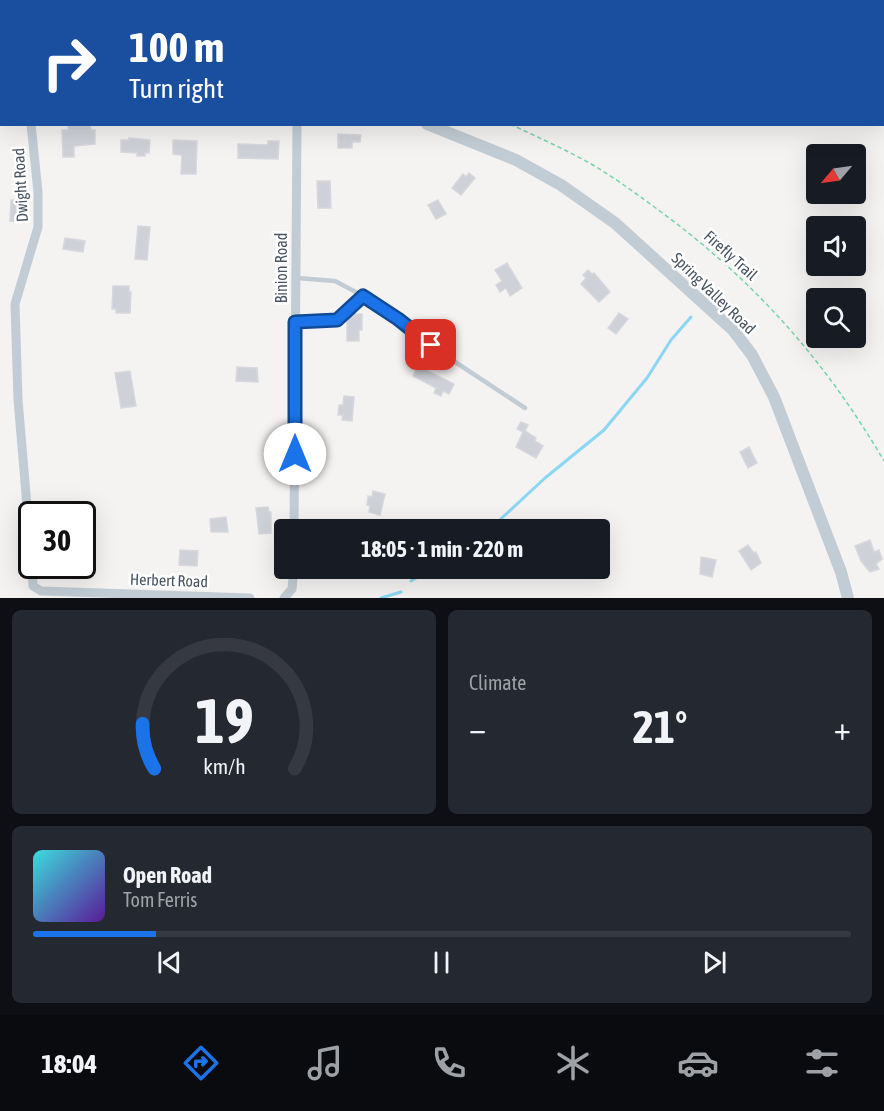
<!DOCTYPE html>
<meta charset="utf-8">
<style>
:root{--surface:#171b24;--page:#242831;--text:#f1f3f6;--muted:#9ea1a6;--line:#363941;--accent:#1a73e8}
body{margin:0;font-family:"Asap Condensed",sans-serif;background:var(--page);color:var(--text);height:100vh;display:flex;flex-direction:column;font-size:22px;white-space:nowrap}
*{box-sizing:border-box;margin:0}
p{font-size:20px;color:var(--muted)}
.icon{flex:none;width:33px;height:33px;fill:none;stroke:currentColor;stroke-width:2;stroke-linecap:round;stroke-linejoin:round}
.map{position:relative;height:598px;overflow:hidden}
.drawer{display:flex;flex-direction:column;gap:12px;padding:12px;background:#0d0f14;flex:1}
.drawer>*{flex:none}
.top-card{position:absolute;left:0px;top:0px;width:885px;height:126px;box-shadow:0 6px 24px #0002;background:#1a4fa0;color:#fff;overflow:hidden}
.needle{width:39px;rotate:241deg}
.buttons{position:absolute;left:806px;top:144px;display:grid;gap:12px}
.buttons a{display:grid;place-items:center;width:60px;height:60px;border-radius:6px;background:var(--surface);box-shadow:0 6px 24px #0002;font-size:30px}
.speed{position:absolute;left:18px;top:501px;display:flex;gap:12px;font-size:30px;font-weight:700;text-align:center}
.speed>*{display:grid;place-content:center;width:78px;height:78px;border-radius:50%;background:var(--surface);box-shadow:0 6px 24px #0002;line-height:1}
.speed .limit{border:3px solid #111;border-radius:9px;background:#fff;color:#111}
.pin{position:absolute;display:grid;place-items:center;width:51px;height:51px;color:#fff;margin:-26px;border-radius:12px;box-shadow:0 3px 9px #0006}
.me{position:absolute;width:66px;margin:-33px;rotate:0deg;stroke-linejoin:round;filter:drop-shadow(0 0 4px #0008)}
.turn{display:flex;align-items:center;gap:21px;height:126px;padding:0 30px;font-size:27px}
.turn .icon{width:78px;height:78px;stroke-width:2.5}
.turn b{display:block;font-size:42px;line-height:51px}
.big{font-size:45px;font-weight:700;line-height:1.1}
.drawer .widget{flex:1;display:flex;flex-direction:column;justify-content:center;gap:9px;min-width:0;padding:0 21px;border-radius:9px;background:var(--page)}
.drawer .dial{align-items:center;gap:0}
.dial svg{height:156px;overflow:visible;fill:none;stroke:var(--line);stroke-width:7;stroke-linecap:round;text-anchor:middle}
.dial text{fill:var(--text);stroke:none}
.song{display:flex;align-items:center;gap:18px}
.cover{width:72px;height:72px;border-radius:9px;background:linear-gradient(135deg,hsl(180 70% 55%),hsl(270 70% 35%))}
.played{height:6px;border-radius:3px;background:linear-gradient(90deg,var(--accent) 15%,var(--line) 15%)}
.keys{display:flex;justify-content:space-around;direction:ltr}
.heat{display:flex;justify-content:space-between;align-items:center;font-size:33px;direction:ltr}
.drawer .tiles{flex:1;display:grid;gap:12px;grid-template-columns:1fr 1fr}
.widget:last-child{grid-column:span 2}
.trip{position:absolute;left:274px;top:519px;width:336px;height:60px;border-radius:6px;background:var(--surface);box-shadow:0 6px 24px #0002;font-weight:700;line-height:60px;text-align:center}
.tab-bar{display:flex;height:96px;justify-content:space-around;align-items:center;background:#090b0e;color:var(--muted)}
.tab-bar .icon{width:42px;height:42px}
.tab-bar .current{color:var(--accent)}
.tab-bar b{font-size:27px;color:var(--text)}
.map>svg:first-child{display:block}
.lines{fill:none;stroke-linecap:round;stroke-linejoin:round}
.stream{stroke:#8ad7f3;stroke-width:3}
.building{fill:#ced1d7;stroke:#d6d8de;stroke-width:1.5}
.path{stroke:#75d4aa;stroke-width:1.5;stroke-dasharray:4.5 3;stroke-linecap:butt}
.service{stroke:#c2ccd4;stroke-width:4.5}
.minor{stroke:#c2ccd4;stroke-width:9}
.tertiary{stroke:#c2ccd4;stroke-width:12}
.route-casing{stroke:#114b97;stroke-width:15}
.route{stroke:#1a73e8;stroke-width:10}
.labels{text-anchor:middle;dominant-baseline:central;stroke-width:5;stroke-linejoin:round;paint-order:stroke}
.street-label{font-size:16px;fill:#485461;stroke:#fff}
</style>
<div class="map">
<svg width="884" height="598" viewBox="0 0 884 598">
<rect width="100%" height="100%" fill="#f5f2f2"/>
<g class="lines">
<g class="stream">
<path d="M489 530 545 478 604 430 647 378 671 340 691 317"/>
<path d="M411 581 433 568"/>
<path d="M381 598 401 592"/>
</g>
</g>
<g class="building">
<path d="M68 125H90L91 130H95V144L74 146V157H63L62 130H68Z"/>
<path d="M338 134 361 135 360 142H352V148H338Z"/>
<path d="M129 138 150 140 149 153H145V156H137V153L121 152V140H129Z"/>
<path d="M173 140 197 141 196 174H181L182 155 173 154Z"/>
<path d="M268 141H279L278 159 238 158V144L268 145Z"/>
<path d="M469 173 475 178 461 195 452 188 463 174 466 177Z"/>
<path d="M317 181H330L331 208H318Z"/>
<path d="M11 200H20V203H23L22 222 10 221Z"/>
<path d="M438 200 446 214 436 219 428 205Z"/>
<path d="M138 226 150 227 147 260 135 259Z"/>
<path d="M65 238 85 241 83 252 63 249Z"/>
<path d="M507 263 522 288 510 296 506 288 500 292 496 285 502 281 495 270Z"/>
<path d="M588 270 592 274 594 273 610 292 599 302 581 284 586 278 583 275Z"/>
<path d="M113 286H129V292H131L130 313H116V309H112Z"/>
<path d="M619 313 628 319 616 334 608 328Z"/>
<path d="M350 314H362V330H359V341H347V317Z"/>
<path d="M418 366 454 384 449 394 443 391 441 396 434 393 436 388 413 376Z"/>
<path d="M237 367 257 368 258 382 236 381Z"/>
<path d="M130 371 136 406 121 408 115 373Z"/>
<path d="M344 396 354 397 352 421 342 420 343 415H338L339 405H343Z"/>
<path d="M521 422 528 425 525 431 536 438 535 441 543 446 536 458 516 447 523 432 517 429Z"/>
<path d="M749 447 757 463 748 468 740 452Z"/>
<path d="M373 491 385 494 380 515 369 512 370 506 367 505 368 496 372 497Z"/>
<path d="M268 507 269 512H271V533L259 534 256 508Z"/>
<path d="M226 517 228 532H211L210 519Z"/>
<path d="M870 540 874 552 879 550 882 559 876 564 879 569 870 572 861 561 855 546Z"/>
<path d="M748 545 754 553 756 552 761 563 751 570 739 551Z"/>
<path d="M180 550 198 551 197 566 179 565Z"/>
<path d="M701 557 716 560 712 577 700 574Z"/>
</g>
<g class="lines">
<g class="path">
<path d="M0 62H2"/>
<path d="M510 124C535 136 560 147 584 160 608 173 631 190 653 206 751 277 823 357 884 461"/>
</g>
<g class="service">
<path d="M297 278 335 281 373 301 443 354 525 408"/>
<path d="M295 322 337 320 363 296"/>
</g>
<g class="minor">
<path d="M600 0 601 2"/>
<path d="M31 124 38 192V227L15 304 18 400 32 565"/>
<path d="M294 530 297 124"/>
<path d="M32 566 33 586 41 591 250 598"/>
<path d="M284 598 292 589 294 568"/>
</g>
<g class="tertiary">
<path d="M0 84H2"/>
<path d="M427 124 516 160 561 185 615 223 733 330 752 355 774 397 841 572 848 598"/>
</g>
</g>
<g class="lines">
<defs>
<path id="route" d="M295 454V322L337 320 363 296 398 319 431 345"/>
</defs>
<use href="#route" class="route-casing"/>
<use href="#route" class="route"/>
</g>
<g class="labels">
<g class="street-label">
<text transform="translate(20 185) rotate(-93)">Dwight Road</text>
<text transform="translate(731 255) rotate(42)">Firefly Trail</text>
<text transform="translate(281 268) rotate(-90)">Binion Road</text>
<text transform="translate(714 293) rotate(44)">Spring Valley Road</text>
<text transform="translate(169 580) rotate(2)">Herbert Road</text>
</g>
</g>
</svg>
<div class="buttons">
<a><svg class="needle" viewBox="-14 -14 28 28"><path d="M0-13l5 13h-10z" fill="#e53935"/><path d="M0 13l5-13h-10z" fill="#9ea1a6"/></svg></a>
<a><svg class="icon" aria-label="sound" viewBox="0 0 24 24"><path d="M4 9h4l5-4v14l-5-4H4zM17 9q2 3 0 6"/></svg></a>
<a><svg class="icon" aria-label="search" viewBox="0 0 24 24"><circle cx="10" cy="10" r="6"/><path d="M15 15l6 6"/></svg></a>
</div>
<div class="speed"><div class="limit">30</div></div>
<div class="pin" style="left:431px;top:345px;background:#d93025"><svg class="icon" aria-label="arrive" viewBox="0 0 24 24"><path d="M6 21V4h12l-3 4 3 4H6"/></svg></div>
<svg class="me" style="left:295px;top:454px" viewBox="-20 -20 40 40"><circle r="19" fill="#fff"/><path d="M0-13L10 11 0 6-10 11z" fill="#1a73e8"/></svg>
<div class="trip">18:05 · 1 min · 220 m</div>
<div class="top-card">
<div class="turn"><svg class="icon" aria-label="right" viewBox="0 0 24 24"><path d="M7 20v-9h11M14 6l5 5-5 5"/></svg><div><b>100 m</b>Turn right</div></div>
</div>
</div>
<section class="drawer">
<div class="tiles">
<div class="widget dial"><svg viewBox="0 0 100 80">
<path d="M14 69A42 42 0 1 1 86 69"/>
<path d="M14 69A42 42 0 0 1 8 46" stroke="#1a73e8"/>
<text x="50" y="56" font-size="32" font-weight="700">19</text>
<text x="50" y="72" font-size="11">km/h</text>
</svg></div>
<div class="widget"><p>Climate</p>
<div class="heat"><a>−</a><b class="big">21°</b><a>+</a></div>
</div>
<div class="widget">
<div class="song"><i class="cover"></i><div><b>Open Road</b><p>Tom Ferris</p></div></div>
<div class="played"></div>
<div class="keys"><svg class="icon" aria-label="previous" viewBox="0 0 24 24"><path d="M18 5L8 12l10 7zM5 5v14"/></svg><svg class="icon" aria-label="pause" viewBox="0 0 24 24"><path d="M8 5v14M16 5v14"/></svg><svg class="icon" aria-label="next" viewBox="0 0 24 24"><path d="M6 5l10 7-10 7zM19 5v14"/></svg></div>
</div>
</div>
</section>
<nav class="tab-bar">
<b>18:04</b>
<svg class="icon current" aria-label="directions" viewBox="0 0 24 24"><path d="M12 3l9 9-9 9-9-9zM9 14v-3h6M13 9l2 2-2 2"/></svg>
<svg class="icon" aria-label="music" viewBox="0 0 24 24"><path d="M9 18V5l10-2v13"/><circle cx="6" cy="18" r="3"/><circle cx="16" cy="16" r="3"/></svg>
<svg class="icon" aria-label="phone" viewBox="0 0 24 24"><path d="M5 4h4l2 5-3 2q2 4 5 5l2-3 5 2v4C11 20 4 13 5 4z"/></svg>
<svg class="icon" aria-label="climate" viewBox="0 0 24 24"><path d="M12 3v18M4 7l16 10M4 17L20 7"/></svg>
<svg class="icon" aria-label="car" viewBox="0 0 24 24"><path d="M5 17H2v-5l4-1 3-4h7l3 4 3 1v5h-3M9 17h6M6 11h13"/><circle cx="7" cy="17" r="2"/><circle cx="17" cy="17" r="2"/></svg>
<svg class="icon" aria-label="filters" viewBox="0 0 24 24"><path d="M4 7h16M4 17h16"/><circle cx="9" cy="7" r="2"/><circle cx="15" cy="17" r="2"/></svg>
</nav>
